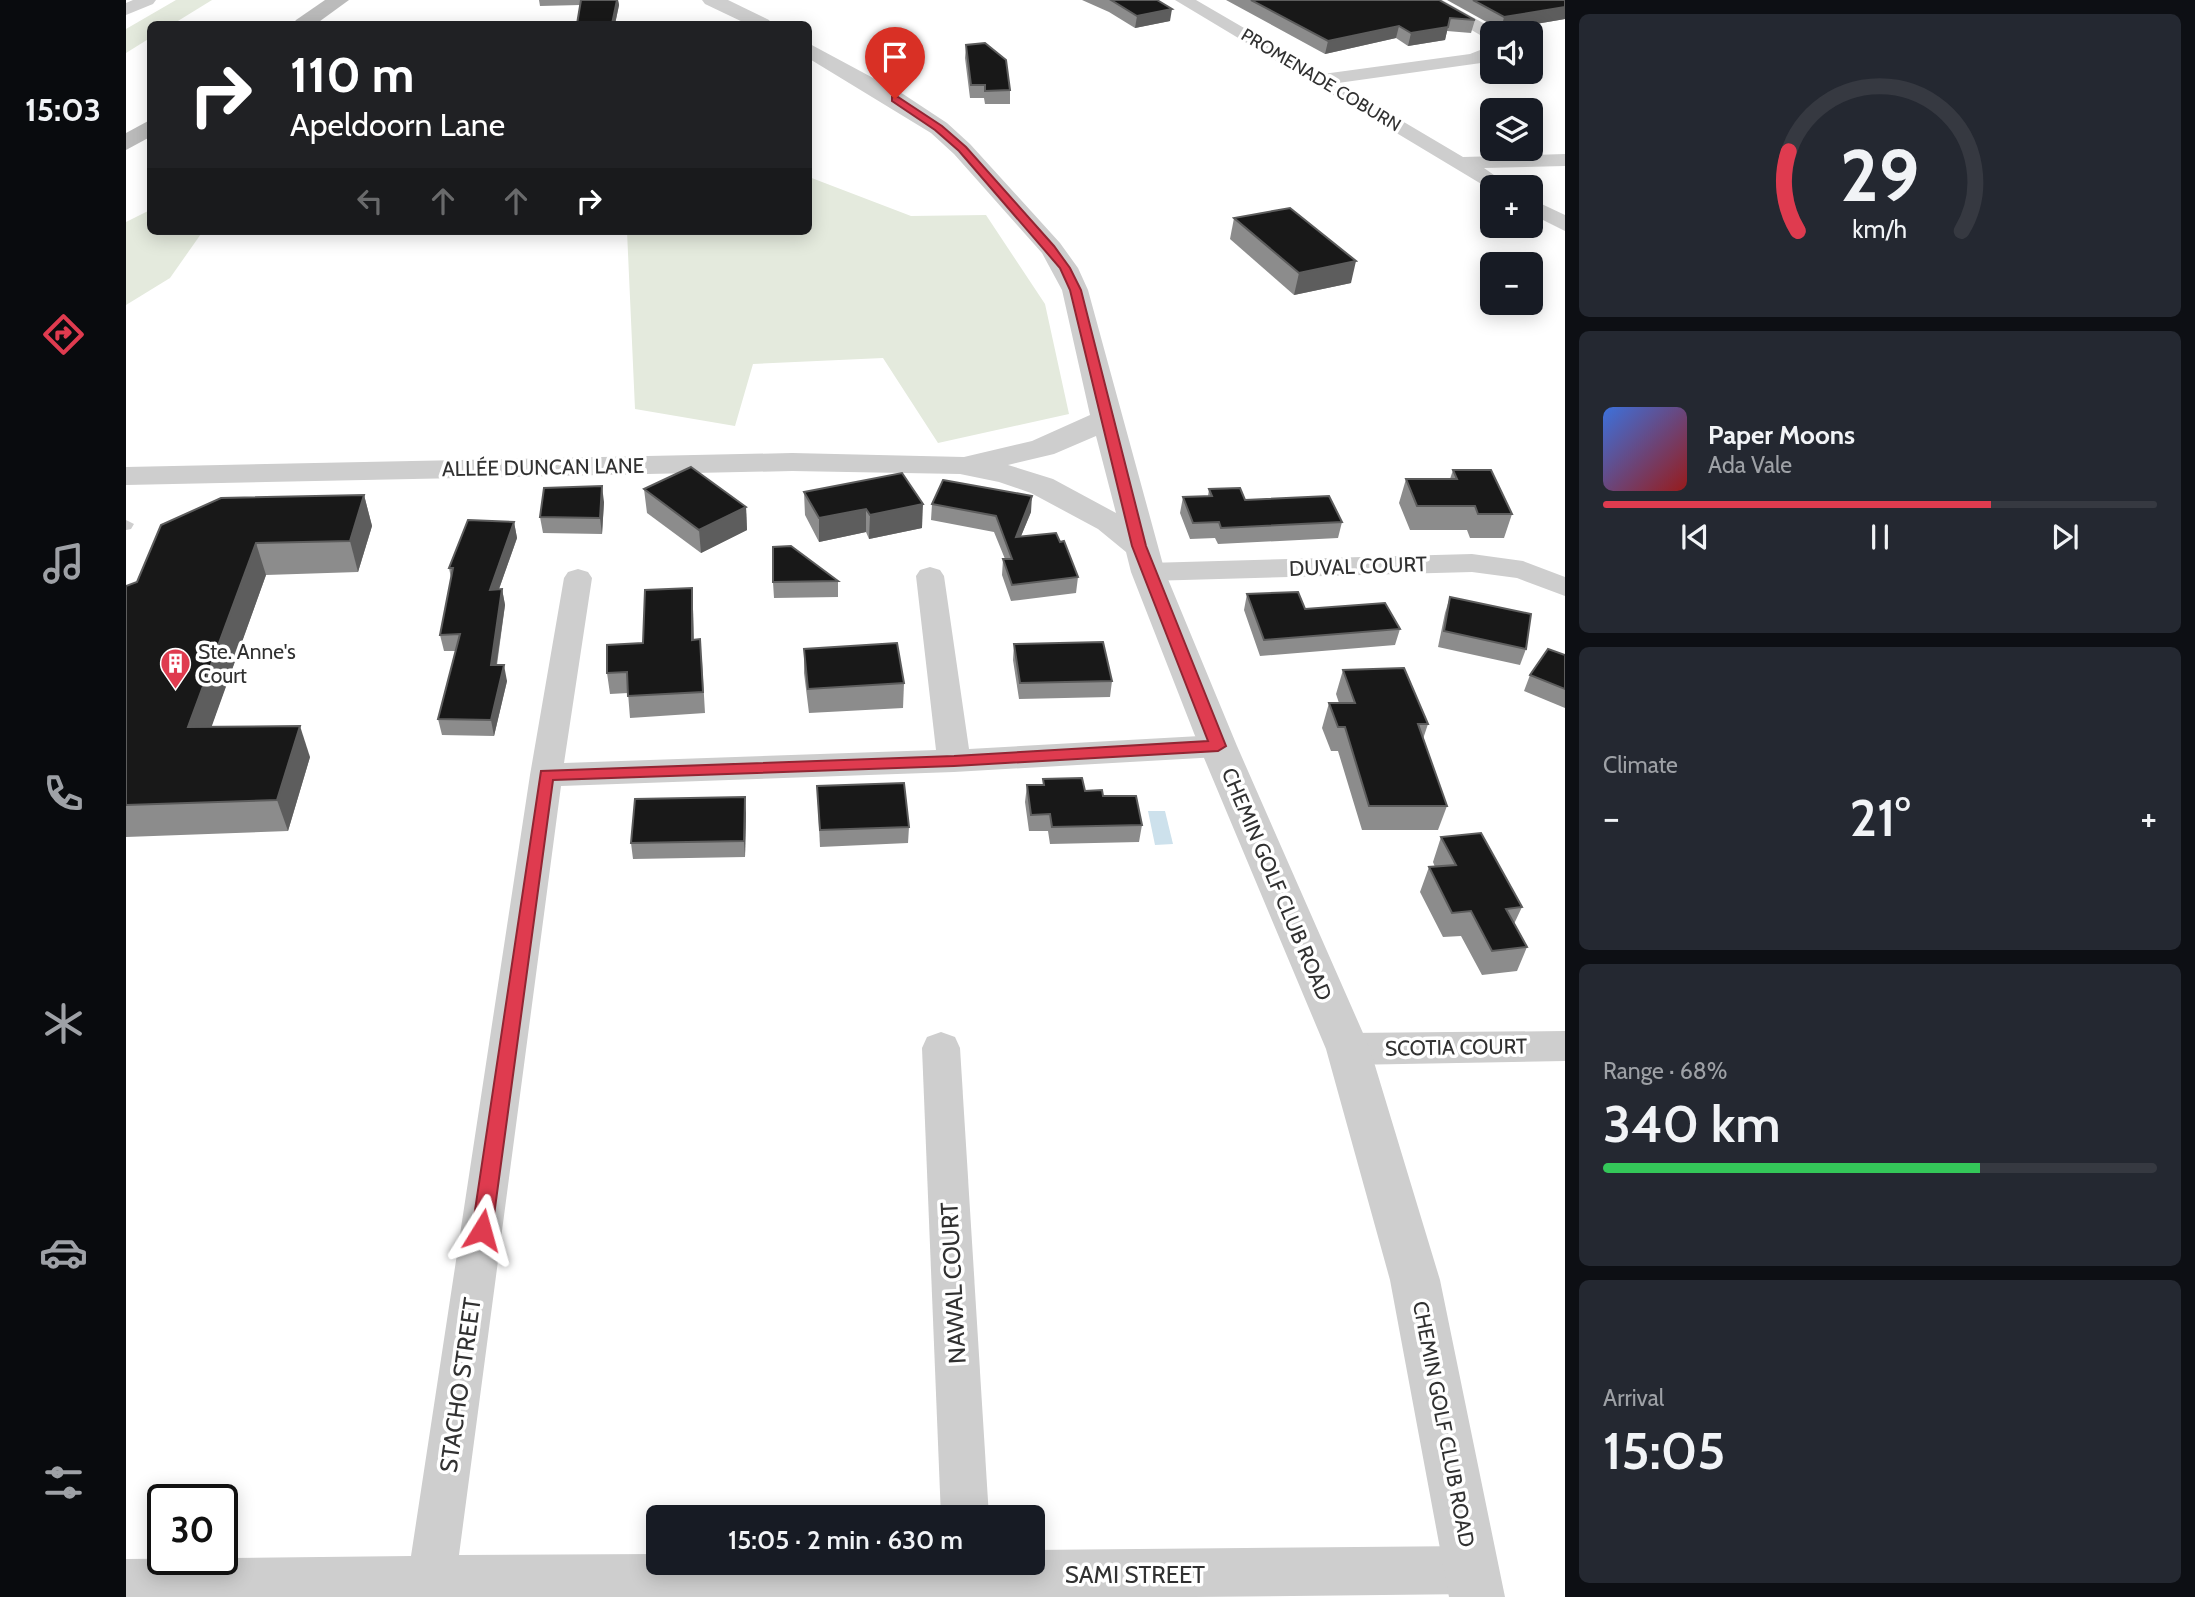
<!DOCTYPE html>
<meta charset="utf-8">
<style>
:root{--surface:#171b24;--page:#242831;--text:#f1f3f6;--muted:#9ea1a6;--line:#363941;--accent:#df3b4f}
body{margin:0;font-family:Cabin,sans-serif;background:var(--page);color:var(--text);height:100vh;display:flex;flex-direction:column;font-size:26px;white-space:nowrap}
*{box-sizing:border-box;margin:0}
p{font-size:23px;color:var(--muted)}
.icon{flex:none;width:38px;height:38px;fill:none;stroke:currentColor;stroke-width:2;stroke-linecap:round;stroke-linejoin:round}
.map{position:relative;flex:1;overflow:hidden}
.drawer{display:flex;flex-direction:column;gap:14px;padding:14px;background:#0d0f14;width:630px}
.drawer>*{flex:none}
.hud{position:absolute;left:21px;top:21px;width:665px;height:214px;border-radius:10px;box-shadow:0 4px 18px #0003;background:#202124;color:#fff;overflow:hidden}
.tools{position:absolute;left:1354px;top:21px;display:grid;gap:14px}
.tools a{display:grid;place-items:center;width:63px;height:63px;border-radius:10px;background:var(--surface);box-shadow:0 4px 18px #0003;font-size:35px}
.speed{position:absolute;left:21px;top:1484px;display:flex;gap:14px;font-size:35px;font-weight:700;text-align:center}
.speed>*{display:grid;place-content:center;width:91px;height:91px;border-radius:50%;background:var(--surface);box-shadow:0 4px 18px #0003;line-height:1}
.speed .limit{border:4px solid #111;border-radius:10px;background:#fff;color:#111}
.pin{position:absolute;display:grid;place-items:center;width:60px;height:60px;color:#fff;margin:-72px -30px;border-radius:50% 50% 50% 0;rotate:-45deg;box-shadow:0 0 7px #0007}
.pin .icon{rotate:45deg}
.me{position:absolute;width:77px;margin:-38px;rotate:8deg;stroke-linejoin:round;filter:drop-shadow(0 0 5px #0008)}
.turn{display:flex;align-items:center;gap:24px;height:147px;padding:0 28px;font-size:32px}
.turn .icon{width:91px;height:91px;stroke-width:2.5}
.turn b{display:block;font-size:49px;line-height:60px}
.lanes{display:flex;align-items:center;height:66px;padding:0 28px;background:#0003;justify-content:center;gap:35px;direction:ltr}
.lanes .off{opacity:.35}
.big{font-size:52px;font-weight:600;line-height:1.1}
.drawer .card{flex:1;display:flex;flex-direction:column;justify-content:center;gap:10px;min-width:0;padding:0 24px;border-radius:10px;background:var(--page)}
.drawer .dial{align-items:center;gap:0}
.dial svg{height:182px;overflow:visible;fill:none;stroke:var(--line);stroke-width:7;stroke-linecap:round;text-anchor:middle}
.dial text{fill:var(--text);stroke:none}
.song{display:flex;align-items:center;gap:21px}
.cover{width:84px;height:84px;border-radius:10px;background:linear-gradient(135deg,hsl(220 70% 55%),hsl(0 70% 35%))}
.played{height:7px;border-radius:4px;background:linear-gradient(90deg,var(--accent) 70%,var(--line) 70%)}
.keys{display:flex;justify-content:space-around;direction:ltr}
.heat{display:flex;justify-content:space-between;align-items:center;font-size:38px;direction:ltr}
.charge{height:10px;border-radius:5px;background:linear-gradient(90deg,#34c759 68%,var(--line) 0)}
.trip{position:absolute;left:520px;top:1505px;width:399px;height:70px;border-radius:10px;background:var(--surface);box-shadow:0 4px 18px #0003;font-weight:600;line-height:70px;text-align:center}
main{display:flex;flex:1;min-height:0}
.menu{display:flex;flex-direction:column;width:126px;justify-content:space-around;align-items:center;background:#090b0e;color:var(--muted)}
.menu .icon{width:49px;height:49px}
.menu .active{color:var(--accent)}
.menu b{font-size:32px;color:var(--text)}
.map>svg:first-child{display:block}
.green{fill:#e4eadd}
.water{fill:#cde1ec}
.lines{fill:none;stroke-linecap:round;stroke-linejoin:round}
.service{fill:#cecece;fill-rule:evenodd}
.minor{fill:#cecece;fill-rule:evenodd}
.tertiary{fill:#cecece;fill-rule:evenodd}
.secondary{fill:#bbb;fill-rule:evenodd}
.wall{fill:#8c8c8c}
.shaded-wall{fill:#5d5d5d}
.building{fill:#181818;stroke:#5d5d5d;stroke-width:2}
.route{fill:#df3b4f;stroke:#912633;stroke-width:2}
.labels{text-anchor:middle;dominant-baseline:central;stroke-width:7;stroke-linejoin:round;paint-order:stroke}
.far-street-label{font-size:18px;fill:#313131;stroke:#fff}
.street-label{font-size:21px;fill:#313131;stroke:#fff}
.poi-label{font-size:21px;fill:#313131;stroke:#fff;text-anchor:start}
.near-street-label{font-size:24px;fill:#313131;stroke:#fff}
</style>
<main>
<nav class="menu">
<b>15:03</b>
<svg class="icon active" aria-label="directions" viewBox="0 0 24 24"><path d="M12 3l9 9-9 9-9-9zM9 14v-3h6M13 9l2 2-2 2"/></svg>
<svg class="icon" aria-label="music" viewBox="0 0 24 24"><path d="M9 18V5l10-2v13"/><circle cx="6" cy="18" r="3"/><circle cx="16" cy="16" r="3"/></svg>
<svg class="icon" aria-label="phone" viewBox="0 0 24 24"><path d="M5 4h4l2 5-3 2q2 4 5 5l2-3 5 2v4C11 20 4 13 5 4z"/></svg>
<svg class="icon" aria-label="climate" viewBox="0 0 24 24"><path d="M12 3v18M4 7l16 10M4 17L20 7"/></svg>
<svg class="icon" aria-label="car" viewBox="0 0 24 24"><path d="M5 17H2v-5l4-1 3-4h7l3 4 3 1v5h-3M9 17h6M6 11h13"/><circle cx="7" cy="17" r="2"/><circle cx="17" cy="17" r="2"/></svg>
<svg class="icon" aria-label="filters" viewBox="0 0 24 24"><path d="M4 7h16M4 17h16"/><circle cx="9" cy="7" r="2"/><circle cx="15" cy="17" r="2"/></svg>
</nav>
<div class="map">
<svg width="1439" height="1597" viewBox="0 0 1439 1597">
<rect width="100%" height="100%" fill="#fff"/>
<g class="green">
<path d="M50 0H86L47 24H24V38L0 53V29Z"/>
<path d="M683 177 785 216 860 215 919 304 943 414 812 443 757 358 627 364 609 426 509 409 501 231H682Z"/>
<path d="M22 211 24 212V231H77L44 278 0 305V222Z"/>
</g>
<path class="water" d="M1022 811H1039L1047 844 1029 845Z"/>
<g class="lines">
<path class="service" d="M0 520 8 524 5 529 0 530Z"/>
<g class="minor">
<path d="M7 0H30L27 4 0 15V3Z"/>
<path d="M1049 0H1070L1197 74 1344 54 1367 45V57L1355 63 1212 83 1337 157 1439 154V166L1358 168 1385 187H1367V191Z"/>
<path d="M1294 0H1316L1375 33H1367V40L1361 39Z"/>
<path d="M1405 199 1439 215V231L1405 214Z"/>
<path d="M1346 554 1397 561 1439 577V596L1391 578 1346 572 1022 581 1012 578 1008 572 1012 566 1022 563Z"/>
<path d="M804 567 814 570 818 576 843 749 1092 735 1103 738 1108 746 1103 754 1092 757 828 772 435 786 333 1555 532 1554V1563H906V1550L1347 1546 1364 1553 1371 1570 1364 1587 1347 1594 1067 1597H0V1559L285 1556 404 775 438 578 442 572 452 569 462 572 466 578 438 763 810 750 790 576 794 570Z"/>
<path d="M1439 1031V1061L1222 1065 1208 1060 1203 1049 1208 1038 1222 1033Z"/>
<path d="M815 1032 829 1037 834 1048 863 1517H815L796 1048 801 1037Z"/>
</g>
<g class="tertiary">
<path d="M576 0H602L643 20 646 24H621L579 4Z"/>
<path d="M682 43 777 94 821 123 844 144 934 243 952 268 962 290 1039 572 1111 746 1244 1049 1314 1280 1379 1597H1323L1264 1280 1200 1049 1073 746 1005 572 1000 552 972 529 905 493 873 482 834 474 666 471 0 485V467L666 453 838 457 906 441 964 415 936 290 916 253 828 154 805 133 682 58ZM970 436 990 513 927 479 882 465 928 454Z"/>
</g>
<g class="secondary">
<path d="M199 0H223L190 24H167L170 20Z"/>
<path d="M24 120V137L0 150V133Z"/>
</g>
</g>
<g class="wall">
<path d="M413 0H492L493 5 489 24H451L454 5 414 6Z"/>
<path d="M956 0H1031L1044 21 1009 28 983 12Z"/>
<path d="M1100 0H1313L1349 20 1345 33 1321 31 1319 40 1282 46 1270 38 1199 54Z"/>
<path d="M1321 0H1439V19L1375 30Z"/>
<path d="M840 45 884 90V104H859L858 98H844L839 58Z"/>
<path d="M1108 218 1225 283 1168 295 1104 239Z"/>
<path d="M1327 470 1386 514 1378 538H1344L1341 530H1284L1273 503 1280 479H1324Z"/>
<path d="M776 473 796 528 743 539 740 532 693 542 679 515 678 492Z"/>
<path d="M518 489 620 507 621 530 575 553 521 513Z"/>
<path d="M1083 489 1119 500 1216 522 1212 538 1092 544 1089 538 1064 539 1054 513 1057 497 1082 496Z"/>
<path d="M238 495 246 526 232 572 140 575 85 727 184 757 162 831 0 837V586Z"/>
<path d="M478 502 476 534 417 533 414 517Z"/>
<path d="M806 504 905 512 895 536 934 542 952 577 950 593 885 601 876 575 877 559H879L868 532 805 520Z"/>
<path d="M388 522 391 538 373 589H376L379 605 371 665 381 681 368 736 316 735 312 719 330 651H318L314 635 325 578 323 568Z"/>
<path d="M712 581V597L648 598 647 582Z"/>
<path d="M1121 594 1179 609 1274 629 1269 645 1134 656 1118 610Z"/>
<path d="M1324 597 1400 649 1394 665 1312 647 1319 613Z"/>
<path d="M567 609 568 640 576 661 579 713 504 718 502 693 484 694 481 673 517 643Z"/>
<path d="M888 644 986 681 984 697 893 699 887 660Z"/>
<path d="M678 649 778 683 777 708 683 713 678 673Z"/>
<path d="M1439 655V708L1398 691 1404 675Z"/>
<path d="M1217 670 1302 724 1297 739 1321 806 1312 830H1236L1212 751H1205L1196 728 1203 703H1213L1210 694Z"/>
<path d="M917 779 977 796 1016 825 1013 842 924 844 922 831H903L899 802 901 785H917Z"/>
<path d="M691 786 783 827 782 843 694 847Z"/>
<path d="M620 813 619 857 507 859 505 843Z"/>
<path d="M1315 837 1396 907 1388 924 1401 947 1391 971 1356 975 1335 936 1317 937 1294 892 1303 867H1309L1307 862Z"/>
</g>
<g class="shaded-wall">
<path d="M491 0H492L493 5 489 24H486Z"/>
<path d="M1439 7V19L1375 30 1378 17Z"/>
<path d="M1046 9 1044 21 1009 28 1011 16Z"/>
<path d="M1273 26 1270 38 1199 54 1202 41Z"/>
<path d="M1322 27 1319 40 1282 46 1285 33Z"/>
<path d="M1230 261 1225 283 1168 295 1173 273Z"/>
<path d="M476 486 478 502 476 534 474 518Z"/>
<path d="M238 495 246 526 232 572 224 541Z"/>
<path d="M906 496 905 512 888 553 890 537Z"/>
<path d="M797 504 796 528 743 539 744 515Z"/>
<path d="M620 507 621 530 575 553 573 530Z"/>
<path d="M740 509V532L693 542V518Z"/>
<path d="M388 522 391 538 367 606 364 590Z"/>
<path d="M130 543 140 575 74 759 62 727Z"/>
<path d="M566 588 567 609 568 661 566 640Z"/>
<path d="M376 589 379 605 368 681 365 665Z"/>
<path d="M378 665 381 681 368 736 365 720Z"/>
<path d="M174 726 184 757 162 831 151 800Z"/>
<path d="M619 797 620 813 619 857 618 841Z"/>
</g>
<g class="building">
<path d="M455 0H491L486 24H451Z"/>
<path d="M985 0H1031L1046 9 1011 16Z"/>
<path d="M1125 0H1313L1349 20 1324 18 1322 27 1285 33 1273 26 1202 41Z"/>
<path d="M1347 0H1439V7L1378 17Z"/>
<path d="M859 43 880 60 884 90 859 91V85H845L840 45Z"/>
<path d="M1164 208 1230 261 1173 273 1108 218Z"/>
<path d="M565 467 620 507 573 530 518 489Z"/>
<path d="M1327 470H1365L1386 514H1352L1349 506H1291L1280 479H1331Z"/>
<path d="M776 473 797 504 744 515 740 509 693 518 678 492Z"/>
<path d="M817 480 906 496 890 537 930 533 934 542 938 541 952 577 886 585 877 559H886L870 516 806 504Z"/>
<path d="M476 486 474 518 414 517 418 488Z"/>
<path d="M1114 488 1119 500 1203 496 1216 522 1095 528 1093 522 1067 523 1057 497 1086 496 1083 489Z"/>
<path d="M238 495 224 541 130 543 62 727 174 726 151 800 0 805V586L11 582 35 525 95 498Z"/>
<path d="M342 520 388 522 364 590 376 589 365 665H378L365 720 312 719 334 634 314 635 327 568H323Z"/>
<path d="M665 546 712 581 647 582V547Z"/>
<path d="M566 588V640L574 639 577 692 502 696 501 672 481 673V645L517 643 519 590Z"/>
<path d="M1172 592 1179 609 1259 603 1274 629 1138 640 1121 594Z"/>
<path d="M1324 597 1405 614 1400 649 1318 631Z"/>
<path d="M977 642 986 681 894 683 888 644Z"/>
<path d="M771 643 778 683 682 689 678 649Z"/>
<path d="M1422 649 1439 655V689L1404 675Z"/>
<path d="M1278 668 1302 724H1292L1321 806H1243L1219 727H1212L1203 703H1229L1217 670Z"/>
<path d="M956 778 959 791 976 790 977 796H1010L1016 825 926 827 924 814 905 815 901 785H918L917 779Z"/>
<path d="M778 783 783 827 694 830 691 786Z"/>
<path d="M619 797 618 841 505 843 509 799Z"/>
<path d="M1355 833 1396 907 1380 909 1401 947 1366 951 1345 911 1326 913 1303 867 1330 865 1315 837Z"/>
</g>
<path class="route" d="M766 97H772L816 126 840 147 928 246 944 268 955 290 1020 546 1100 746 1092 751 828 766 427 780 366 1230 363 1237 356 1239 349 1237 346 1230 415 771 828 756 1082 741 1006 546 944 290 934 268 833 151 809 130 766 101Z"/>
<defs>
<symbol id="building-pin" viewBox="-11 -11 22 30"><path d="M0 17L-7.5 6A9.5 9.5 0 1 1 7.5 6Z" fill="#df3b4f" stroke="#fff"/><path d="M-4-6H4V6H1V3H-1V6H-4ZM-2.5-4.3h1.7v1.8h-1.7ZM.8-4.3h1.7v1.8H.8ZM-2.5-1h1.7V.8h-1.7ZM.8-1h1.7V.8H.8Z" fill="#fff"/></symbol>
</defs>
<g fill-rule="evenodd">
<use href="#building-pin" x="32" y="646" width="35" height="47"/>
</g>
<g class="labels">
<g class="far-street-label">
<text transform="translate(1195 80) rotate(31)">PROMENADE COBURN</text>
</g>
<g class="street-label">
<text transform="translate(417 467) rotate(-1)">ALLÉE DUNCAN LANE</text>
<text transform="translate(1232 566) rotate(-2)">DUVAL COURT</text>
<text transform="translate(1151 884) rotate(67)">CHEMIN GOLF CLUB ROAD</text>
<text transform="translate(1330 1047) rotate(-1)">SCOTIA COURT</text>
<text transform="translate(1318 1424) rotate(79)">CHEMIN GOLF CLUB ROAD</text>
</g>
<g class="poi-label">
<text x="72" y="651">Ste. Anne's<tspan x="72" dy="24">Court</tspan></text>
</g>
<g class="near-street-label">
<text transform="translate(827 1283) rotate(-93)">NAWAL COURT</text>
<text transform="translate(334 1385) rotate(-82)">STACHO STREET</text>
<text x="1009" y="1574">SAMI STREET</text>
</g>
</g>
</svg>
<div class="tools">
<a><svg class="icon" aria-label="sound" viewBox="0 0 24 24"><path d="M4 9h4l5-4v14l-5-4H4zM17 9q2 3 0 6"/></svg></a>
<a><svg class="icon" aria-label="layers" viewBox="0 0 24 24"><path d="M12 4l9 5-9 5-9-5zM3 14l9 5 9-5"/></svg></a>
<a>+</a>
<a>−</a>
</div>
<div class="speed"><div class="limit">30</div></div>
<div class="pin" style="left:769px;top:99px;background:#d93025"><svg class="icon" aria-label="arrive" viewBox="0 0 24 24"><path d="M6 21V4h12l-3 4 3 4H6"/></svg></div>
<svg class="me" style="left:356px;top:1230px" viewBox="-20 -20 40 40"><path d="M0-17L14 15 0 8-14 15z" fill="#df3b4f" stroke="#fff" stroke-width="4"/></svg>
<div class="trip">15:05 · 2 min · 630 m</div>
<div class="hud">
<div class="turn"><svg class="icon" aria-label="right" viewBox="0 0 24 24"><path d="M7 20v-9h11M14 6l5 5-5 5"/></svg><div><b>110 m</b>Apeldoorn Lane</div></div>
<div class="lanes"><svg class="icon off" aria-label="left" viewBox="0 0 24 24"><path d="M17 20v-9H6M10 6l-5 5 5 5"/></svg><svg class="icon off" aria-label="ahead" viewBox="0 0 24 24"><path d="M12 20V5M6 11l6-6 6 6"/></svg><svg class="icon off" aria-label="ahead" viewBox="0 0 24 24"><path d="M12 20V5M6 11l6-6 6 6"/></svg><svg class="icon" aria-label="right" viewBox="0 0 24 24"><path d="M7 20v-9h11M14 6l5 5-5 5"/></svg></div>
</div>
</div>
<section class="drawer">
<div class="card dial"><svg viewBox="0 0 100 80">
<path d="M14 69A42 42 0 1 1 86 69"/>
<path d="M14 69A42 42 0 0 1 10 34" stroke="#df3b4f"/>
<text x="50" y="56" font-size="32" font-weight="700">29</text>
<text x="50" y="72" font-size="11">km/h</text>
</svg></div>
<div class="card">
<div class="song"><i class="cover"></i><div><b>Paper Moons</b><p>Ada Vale</p></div></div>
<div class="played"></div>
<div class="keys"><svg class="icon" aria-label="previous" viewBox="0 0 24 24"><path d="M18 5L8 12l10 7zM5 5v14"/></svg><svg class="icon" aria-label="pause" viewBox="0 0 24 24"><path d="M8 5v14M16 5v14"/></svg><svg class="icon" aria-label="next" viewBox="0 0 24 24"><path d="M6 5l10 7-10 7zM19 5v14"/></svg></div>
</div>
<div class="card"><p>Climate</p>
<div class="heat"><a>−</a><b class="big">21°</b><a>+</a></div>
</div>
<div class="card"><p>Range · 68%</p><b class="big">340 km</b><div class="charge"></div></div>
<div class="card"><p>Arrival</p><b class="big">15:05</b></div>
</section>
</main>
